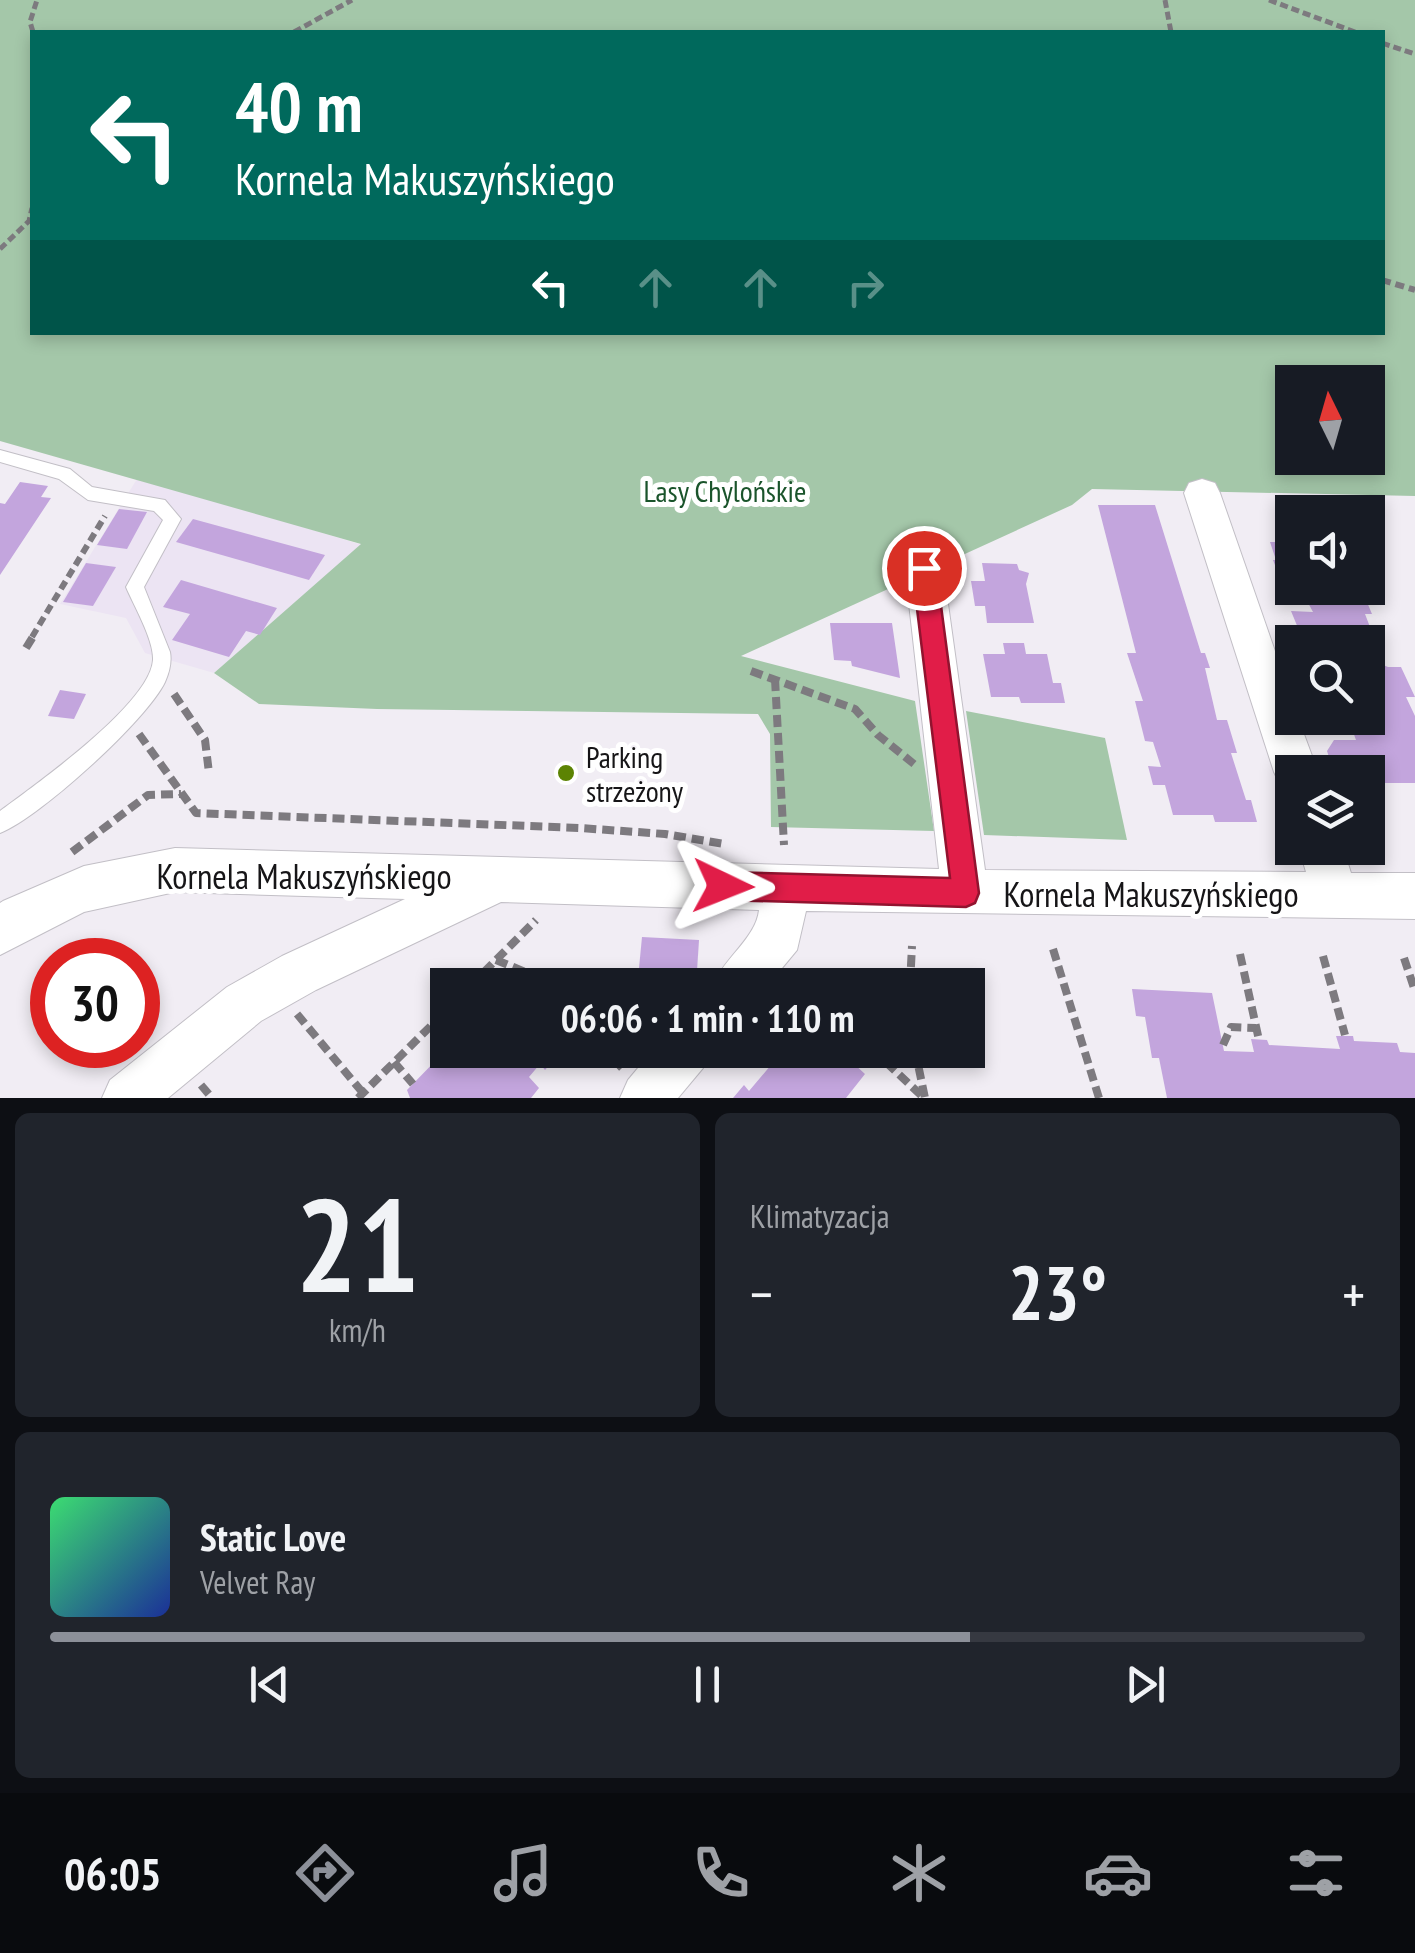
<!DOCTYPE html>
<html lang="pl">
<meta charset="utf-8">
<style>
:root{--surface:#171b24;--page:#20242c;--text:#f1f3f6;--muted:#9ea1a6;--line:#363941;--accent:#8c9099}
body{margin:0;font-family:"PT Sans Narrow",sans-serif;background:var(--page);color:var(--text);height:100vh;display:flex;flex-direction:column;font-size:38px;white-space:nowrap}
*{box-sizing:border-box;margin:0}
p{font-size:32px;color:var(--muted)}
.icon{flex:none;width:55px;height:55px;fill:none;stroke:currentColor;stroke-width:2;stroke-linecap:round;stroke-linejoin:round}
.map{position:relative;height:1098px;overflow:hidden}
.sheet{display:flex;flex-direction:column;gap:15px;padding:15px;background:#0d0f14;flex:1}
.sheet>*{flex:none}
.guide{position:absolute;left:30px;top:30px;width:1355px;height:305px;border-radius:0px;box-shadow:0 5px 15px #0003;background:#00695c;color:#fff;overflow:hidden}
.needle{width:65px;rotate:355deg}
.controls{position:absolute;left:1275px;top:365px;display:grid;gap:20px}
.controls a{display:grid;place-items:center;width:110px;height:110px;border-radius:0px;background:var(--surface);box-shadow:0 5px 15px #0003;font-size:50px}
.speed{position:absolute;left:30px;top:938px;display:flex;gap:20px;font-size:50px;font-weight:700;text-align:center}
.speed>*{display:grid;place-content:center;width:130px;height:130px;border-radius:50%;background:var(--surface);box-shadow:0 5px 15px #0003;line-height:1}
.speed .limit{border:15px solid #d22;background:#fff;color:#111}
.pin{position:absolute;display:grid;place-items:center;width:85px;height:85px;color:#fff;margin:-42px;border:5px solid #fff;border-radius:50%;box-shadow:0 2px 10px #0007}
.me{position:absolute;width:110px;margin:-55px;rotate:92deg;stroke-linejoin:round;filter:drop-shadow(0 0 8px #0008)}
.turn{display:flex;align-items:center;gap:35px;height:210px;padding:0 40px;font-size:45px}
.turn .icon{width:130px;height:130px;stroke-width:2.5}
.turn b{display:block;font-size:70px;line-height:85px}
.lanes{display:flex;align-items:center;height:95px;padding:0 40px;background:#0003;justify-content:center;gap:50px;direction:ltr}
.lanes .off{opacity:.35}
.big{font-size:75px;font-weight:700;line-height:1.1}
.sheet .widget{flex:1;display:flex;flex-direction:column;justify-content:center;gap:15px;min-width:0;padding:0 35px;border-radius:15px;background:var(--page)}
.sheet .dial{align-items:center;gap:0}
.dial b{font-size:130px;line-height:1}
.song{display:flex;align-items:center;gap:30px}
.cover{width:120px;height:120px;border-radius:15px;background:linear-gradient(135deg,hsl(140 70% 55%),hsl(230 70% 35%))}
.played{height:10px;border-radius:5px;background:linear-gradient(90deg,var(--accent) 70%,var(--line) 70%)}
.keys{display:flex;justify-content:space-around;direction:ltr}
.heat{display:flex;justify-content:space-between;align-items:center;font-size:55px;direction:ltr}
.sheet .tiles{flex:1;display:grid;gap:15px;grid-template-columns:1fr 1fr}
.widget:last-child{grid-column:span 2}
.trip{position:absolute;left:430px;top:968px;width:555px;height:100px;border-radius:0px;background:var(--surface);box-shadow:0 5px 15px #0003;font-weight:700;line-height:100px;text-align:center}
.tab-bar{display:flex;height:160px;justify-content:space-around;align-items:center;background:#090b0e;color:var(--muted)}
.tab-bar .icon{width:70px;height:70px}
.tab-bar .on{color:var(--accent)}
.tab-bar b{font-size:45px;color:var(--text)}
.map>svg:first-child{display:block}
.built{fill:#ece4f3}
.green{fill:#a4c7a9;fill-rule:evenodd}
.building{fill:#c3a5dd}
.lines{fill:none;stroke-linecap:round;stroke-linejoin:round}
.service-casing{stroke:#c2bfc6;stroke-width:2}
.minor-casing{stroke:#c2bfc6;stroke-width:2}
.path-far2{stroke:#7d7a7f;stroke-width:5;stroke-dasharray:8 4;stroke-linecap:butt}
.path-far1{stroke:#7d7a7f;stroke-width:6;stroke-dasharray:9 5;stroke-linecap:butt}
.path{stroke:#7d7a7f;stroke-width:8;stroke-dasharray:12 6;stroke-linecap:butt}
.service{fill:#fff;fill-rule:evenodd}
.minor{fill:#fff;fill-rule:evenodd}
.route{fill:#e11d48;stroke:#92132f;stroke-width:2.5}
.poi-dot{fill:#5c8303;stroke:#fff;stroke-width:4}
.labels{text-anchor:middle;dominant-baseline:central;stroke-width:10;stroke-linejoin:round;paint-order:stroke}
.park-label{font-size:30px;fill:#1a542b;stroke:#fff}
.poi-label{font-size:30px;fill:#161517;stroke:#fff;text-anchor:start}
.near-street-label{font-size:35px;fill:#161517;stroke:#fff}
</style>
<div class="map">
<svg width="1415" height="1098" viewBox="0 0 1415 1098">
<rect width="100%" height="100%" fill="#f1edf4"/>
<path class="built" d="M137 479 253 512 362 545 214 673 145 653 126 618 60 604Z"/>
<g class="green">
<path d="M0 0H1415V496L1092 489 1072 505 741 656 915 701 934 831 771 827 770 734 758 714 377 709 259 704 214 673 361 544 0 441ZM32 32H1382V332H32ZM1292 382H1368V458H1292Z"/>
<path d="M966 711 1105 738 1127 840 984 835Z"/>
</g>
<g class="building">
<path d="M20 482 48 486 41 497 51 498 0 575V503L5 504Z"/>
<path d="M1098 505H1155L1201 653H1205L1210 668H1205L1217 720H1227L1237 753H1231L1246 800H1251L1257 822H1215L1213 815H1173L1165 785H1153L1148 766 1161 767 1153 742 1145 741 1135 701H1143L1127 653H1136Z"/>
<path d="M119 509 147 512 127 549 97 545Z"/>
<path d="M193 519 325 555 309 580 176 542Z"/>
<path d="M1275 523H1292V573H1278L1273 560H1276L1270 542H1282Z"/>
<path d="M86 563 116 567 93 606 63 602Z"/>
<path d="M982 563 1017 564 1019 570 1029 573 1026 584 1034 623H987L985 606H975L971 581H985Z"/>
<path d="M181 580 277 608 260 635 246 631 229 657 172 640 190 614 163 607Z"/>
<path d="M1300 588H1361L1372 614H1365L1370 627 1345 628 1347 632H1339L1335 628H1298L1291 611 1313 612Z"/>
<path d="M830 623H892L900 678 852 666 851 661 834 660Z"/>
<path d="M1003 643H1024L1026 654H1047L1053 683H1061L1065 703H1021L1019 697H991L983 654H1005Z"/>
<path d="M1368 659 1388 667H1401L1415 697H1406L1415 716V783H1368V772H1334L1327 751 1334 740H1356L1348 718H1368Z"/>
<path d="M60 690 86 694 74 719 48 716Z"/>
<path d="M642 937 699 940 697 971 639 968Z"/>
<path d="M1132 989 1212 993 1224 1051 1254 1052 1251 1039 1267 1040 1269 1045 1340 1049 1336 1036H1353L1354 1041 1397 1043 1400 1052 1415 1053V1098H1167L1159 1058H1152L1145 1017 1136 1016Z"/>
<path d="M446 1050H455L461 1057 468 1050H563L545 1070 540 1064 529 1077 539 1088 531 1098H410L407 1090Z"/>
<path d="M768 1050H839L865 1074 846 1098H733L744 1085 749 1091 771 1065 762 1057Z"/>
</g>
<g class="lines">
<defs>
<path id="service" d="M0 450 70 469 92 487 165 500 181 519 144 587 170 652C172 663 169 673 165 682 147 720 39 818 0 833V811C35 785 150 704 153 660 154 640 134 606 126 587L163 520 154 511 88 500 59 479 0 462Z"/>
<g id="minor">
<path d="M1202 479 1215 483 1220 493 1292 700V718H1298L1318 772H1292V791L1281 786 1274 772 1184 493 1189 483Z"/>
<path d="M924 552 937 557 943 568 985 870 1306 872 1299 848H1343L1351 873H1415V919L806 911 797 950 768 985H713C724 958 756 938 759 910L501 902 316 990 261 1021 168 1098H102L110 1080 227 987 282 956 405 899 175 892 84 912 0 955V903L3 901 84 866 175 848 939 869 905 568 911 557Z"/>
<path d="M653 1050H710L703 1068 678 1098H620L628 1080Z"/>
</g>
</defs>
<use href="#service" class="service-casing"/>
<use href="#minor" class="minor-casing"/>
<g class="path-far2">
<path d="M1165 0 1171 32"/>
<path d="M1269 0 1355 32"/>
<path d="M33 32 30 22 37 0"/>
<path d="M294 32 352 0"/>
<path d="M1382 43 1415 54"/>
<path d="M0 249 29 221 32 208"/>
</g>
<g class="path-far1">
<path d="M1382 280 1415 290"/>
<path d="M32 637 105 516"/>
</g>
<g class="path">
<path d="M26 648 34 635"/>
<path d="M751 671 855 709 878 735 914 764"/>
<path d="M775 679 784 845"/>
<path d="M174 694 205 740 209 773"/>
<path d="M139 734 196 813 580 828 665 834 724 844"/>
<path d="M72 852 148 795 181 794"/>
<path d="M1053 949 1099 1098"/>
<path d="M1240 954 1259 1040"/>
<path d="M1323 956 1345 1035"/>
<path d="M1404 958 1415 991"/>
<path d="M496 960 557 985"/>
<path d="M471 985 536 920"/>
<path d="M910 985 912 946"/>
<path d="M297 1014 363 1093"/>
<path d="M1223 1045 1231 1027 1256 1028"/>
<path d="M605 1050 622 1068"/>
<path d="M873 1050 924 1098"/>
<path d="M915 1050 925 1098"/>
<path d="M394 1062 413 1084"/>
<path d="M201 1085 212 1098"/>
<path d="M358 1098 448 1009"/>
</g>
<use href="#service" class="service"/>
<use href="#minor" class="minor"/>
</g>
<path class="route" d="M924 558 932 561 936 568 979 893 975 903 966 907 723 900 713 895 709 886 713 876 723 872 950 878 912 568 916 561Z"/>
<circle class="poi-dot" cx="566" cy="773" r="10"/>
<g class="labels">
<g class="park-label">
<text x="725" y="490">Lasy Chylońskie</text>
</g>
<g class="poi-label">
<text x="586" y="756">Parking<tspan x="586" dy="34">strzeżony</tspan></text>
</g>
<g class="near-street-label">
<text x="304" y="876">Kornela Makuszyńskiego</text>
<text x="1151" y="894">Kornela Makuszyńskiego</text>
</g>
</g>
</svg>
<div class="controls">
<a><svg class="needle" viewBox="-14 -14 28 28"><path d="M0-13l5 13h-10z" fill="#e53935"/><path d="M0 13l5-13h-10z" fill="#9ea1a6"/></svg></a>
<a><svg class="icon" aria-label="sound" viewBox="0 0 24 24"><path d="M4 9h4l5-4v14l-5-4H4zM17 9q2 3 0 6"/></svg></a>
<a><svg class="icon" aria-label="search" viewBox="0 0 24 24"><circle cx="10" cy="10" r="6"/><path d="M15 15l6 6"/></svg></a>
<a><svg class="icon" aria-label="layers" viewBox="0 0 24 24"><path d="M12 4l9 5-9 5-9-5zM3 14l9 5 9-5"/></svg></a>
</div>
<div class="speed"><div class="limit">30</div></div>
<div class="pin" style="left:924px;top:568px;background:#d93025"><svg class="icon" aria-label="arrive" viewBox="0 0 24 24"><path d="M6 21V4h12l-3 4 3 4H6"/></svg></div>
<svg class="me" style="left:723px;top:886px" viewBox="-20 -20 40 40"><path d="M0-17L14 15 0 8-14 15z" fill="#e11d48" stroke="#fff" stroke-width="4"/></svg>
<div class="trip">06:06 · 1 min · 110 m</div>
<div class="guide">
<div class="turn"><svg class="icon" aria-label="left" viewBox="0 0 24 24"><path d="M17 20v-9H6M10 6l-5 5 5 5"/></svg><div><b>40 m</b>Kornela Makuszyńskiego</div></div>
<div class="lanes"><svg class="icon" aria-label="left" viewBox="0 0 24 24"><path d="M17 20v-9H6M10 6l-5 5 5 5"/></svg><svg class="icon off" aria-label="ahead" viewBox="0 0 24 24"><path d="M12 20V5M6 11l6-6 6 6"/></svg><svg class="icon off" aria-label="ahead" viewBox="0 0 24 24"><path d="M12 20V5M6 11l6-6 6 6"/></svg><svg class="icon off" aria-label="right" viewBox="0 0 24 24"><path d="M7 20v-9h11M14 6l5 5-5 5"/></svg></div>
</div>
</div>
<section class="sheet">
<div class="tiles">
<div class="widget dial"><b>21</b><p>km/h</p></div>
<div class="widget"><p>Klimatyzacja</p>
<div class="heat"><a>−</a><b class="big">23°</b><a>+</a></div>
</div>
<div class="widget">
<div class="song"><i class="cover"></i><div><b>Static Love</b><p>Velvet Ray</p></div></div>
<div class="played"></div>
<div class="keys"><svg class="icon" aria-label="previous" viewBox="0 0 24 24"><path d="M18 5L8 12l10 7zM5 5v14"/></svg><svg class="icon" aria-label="pause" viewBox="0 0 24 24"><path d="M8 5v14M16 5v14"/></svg><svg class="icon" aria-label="next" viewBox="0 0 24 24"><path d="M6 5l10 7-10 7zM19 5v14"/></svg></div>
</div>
</div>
</section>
<nav class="tab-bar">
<b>06:05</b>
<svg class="icon on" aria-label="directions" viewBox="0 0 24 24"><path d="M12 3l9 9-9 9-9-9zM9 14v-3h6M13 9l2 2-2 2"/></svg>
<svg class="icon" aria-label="music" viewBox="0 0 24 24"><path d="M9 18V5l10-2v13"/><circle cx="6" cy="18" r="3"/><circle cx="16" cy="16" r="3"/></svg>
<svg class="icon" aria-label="phone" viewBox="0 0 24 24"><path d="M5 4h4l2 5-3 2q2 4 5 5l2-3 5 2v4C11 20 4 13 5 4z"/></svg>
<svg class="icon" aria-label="climate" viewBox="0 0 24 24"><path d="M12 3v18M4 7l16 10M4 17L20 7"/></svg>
<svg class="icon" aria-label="car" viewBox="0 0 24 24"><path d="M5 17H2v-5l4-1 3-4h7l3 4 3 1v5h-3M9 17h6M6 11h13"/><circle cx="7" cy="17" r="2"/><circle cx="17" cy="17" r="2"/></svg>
<svg class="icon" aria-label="filters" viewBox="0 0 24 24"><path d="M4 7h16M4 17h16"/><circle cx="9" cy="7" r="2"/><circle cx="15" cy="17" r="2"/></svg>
</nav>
